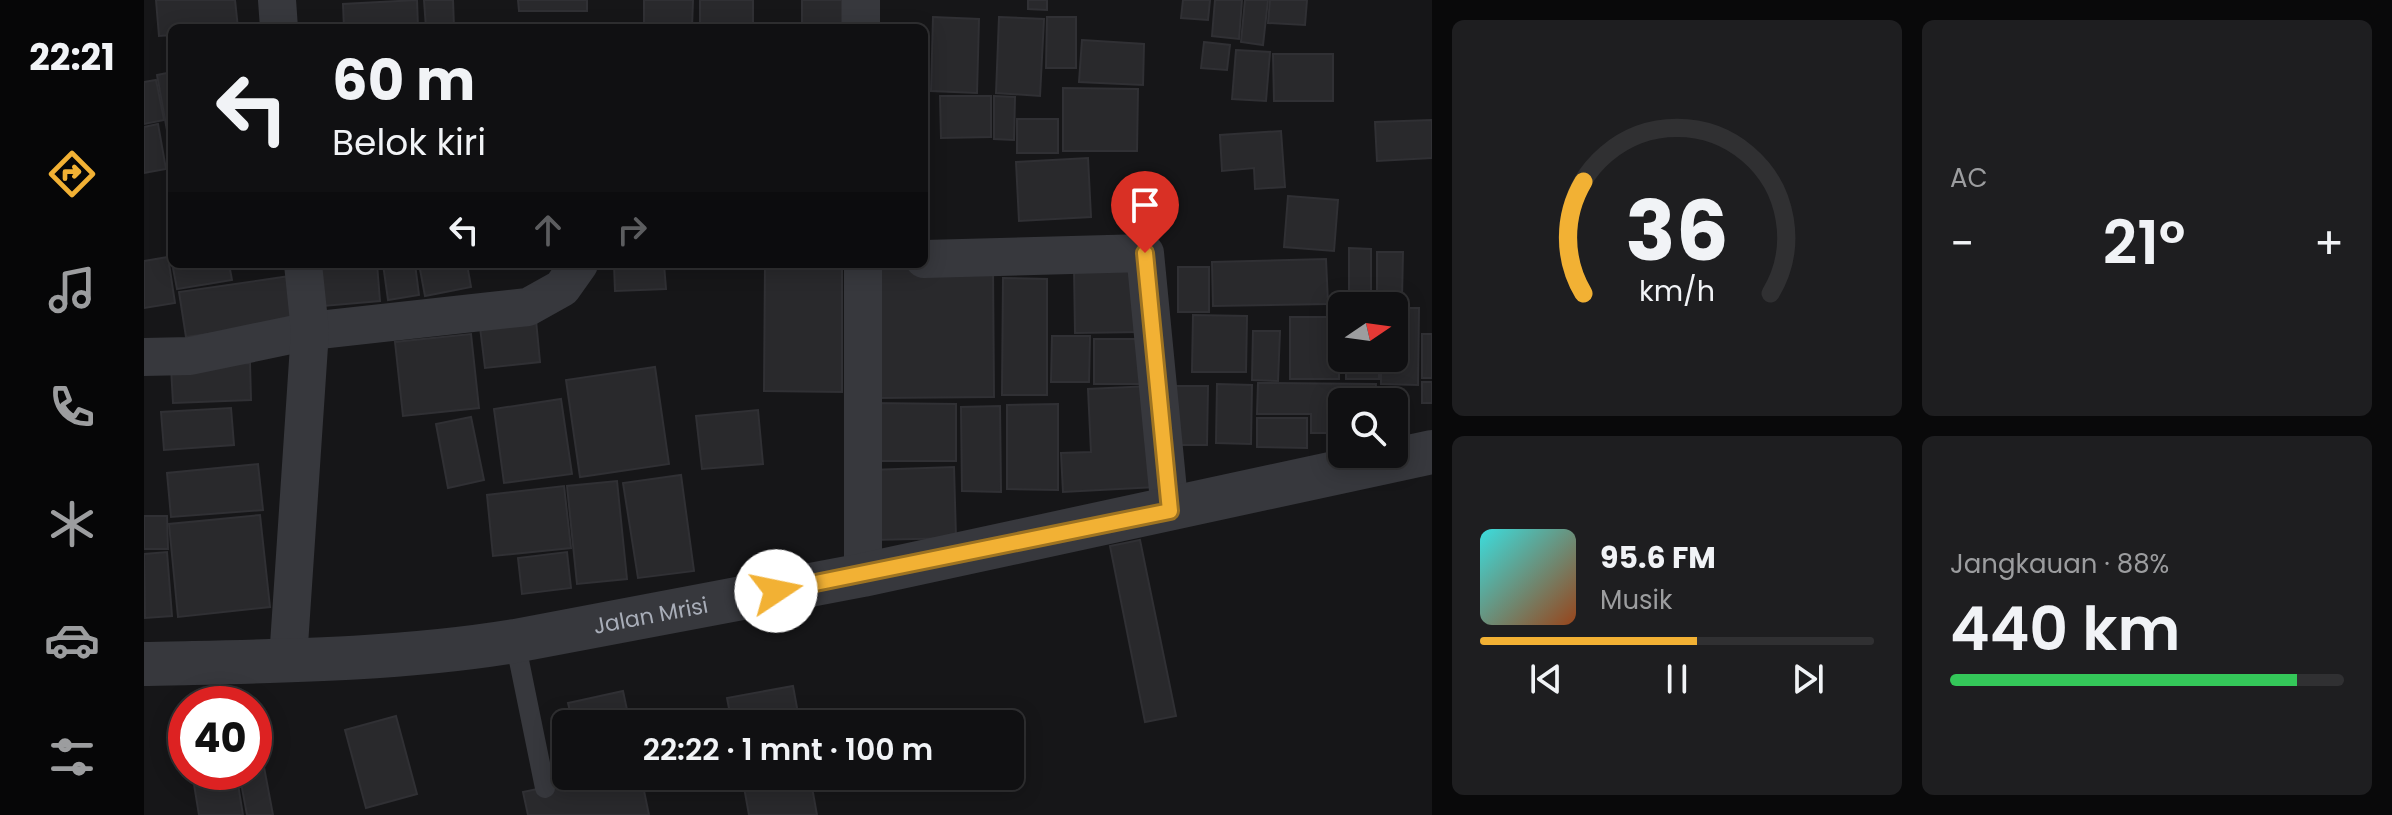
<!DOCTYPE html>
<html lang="id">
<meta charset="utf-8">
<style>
:root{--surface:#101012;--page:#1e1e20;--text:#f1f3f6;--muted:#9c9d9f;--line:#303032;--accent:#f2b134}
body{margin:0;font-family:Poppins,sans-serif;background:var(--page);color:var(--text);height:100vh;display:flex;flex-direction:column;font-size:30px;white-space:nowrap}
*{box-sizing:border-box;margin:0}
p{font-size:26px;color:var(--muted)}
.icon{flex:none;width:44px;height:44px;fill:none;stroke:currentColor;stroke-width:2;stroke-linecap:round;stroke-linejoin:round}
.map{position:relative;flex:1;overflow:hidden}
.panel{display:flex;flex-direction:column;gap:20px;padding:20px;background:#09090a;width:960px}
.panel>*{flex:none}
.guide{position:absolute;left:24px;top:24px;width:760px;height:244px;border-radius:12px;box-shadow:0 4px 20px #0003,0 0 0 2px var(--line);background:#101012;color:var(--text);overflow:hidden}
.needle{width:52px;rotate:77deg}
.fabs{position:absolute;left:1184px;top:292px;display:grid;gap:16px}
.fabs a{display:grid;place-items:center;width:80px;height:80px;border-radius:12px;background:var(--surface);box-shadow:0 4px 20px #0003,0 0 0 2px var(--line);font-size:40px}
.speed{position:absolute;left:24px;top:686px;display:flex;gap:16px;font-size:40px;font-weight:700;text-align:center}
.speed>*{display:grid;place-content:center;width:104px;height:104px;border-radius:50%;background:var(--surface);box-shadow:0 4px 20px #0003,0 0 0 2px var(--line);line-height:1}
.speed .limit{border:12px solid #d22;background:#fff;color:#111}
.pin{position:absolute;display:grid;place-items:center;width:68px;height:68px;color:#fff;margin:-82px -34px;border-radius:50% 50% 50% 0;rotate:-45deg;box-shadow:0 0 8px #0007}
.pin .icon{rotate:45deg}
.me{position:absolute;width:88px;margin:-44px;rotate:79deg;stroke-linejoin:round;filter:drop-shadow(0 0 6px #0008)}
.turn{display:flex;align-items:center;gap:28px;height:168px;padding:0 32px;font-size:36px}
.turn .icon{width:104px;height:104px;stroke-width:2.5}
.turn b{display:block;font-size:56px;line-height:68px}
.lanes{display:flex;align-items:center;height:76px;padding:0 32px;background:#0003;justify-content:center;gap:40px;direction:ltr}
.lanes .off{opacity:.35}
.big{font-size:60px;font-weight:600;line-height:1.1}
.panel .widget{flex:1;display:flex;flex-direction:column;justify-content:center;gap:12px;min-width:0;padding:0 28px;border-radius:12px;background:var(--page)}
.panel .dial{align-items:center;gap:0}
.dial svg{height:208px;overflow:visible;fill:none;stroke:var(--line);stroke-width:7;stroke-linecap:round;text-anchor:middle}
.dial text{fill:var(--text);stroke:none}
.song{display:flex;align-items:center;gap:24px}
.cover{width:96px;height:96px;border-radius:12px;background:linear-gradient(135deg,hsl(180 70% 55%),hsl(20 70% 35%))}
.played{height:8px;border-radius:4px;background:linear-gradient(90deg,var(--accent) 55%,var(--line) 55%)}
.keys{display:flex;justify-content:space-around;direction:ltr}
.heat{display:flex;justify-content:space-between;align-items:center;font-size:44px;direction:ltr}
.charge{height:12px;border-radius:6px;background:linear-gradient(90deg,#34c759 88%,var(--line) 0)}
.panel .tiles{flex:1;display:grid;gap:20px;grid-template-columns:repeat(2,1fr)}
.trip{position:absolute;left:408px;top:710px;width:472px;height:80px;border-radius:12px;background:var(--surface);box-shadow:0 4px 20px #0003,0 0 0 2px var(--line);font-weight:600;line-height:80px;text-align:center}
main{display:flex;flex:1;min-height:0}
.dock{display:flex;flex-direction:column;width:144px;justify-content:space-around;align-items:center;background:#060607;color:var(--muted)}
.dock .icon{width:56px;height:56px}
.dock .active{color:var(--accent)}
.dock b{font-size:36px;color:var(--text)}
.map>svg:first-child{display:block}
.building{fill:#29292c;stroke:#303034;stroke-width:2}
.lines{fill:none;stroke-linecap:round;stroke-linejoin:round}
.service{stroke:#37383d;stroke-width:20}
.minor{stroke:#37383d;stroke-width:38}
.tertiary{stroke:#37383d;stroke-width:44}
.route-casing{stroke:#9d7322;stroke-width:20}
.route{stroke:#f2b134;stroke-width:14}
.labels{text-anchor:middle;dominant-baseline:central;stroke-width:8;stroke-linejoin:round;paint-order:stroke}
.street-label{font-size:22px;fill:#a8adb8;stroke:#111113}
</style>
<main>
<nav class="dock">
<b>22:21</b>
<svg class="icon active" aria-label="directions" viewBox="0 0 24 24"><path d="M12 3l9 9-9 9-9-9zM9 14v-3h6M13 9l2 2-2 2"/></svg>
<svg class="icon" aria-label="music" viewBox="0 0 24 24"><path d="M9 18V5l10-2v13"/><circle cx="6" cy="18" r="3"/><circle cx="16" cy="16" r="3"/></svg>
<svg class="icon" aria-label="phone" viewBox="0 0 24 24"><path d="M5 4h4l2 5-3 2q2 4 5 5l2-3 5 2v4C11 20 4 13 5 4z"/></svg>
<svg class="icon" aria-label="climate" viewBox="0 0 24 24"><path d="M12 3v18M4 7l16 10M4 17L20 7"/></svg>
<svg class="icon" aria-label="car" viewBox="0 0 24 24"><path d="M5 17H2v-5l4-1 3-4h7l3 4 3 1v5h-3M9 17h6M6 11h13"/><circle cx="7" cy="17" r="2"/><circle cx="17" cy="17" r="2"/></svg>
<svg class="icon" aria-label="filters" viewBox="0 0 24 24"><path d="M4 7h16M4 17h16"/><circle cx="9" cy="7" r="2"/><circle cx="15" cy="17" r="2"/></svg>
</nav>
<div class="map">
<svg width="1288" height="815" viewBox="0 0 1288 815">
<rect width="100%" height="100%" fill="#161618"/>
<g class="building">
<path d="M12 0H91L94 28H28V35L15 36Z"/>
<path d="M273 0 274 28H200L199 4Z"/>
<path d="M280 0H309L310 28H282Z"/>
<path d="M374 0H443V11H375Z"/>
<path d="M500 0H549L548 28H500Z"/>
<path d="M556 0H609V26L556 25Z"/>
<rect x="658" y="0" width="40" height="28"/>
<path d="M884 0H903V10L884 9Z"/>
<path d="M1039 0H1066L1064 20 1037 18Z"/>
<path d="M1071 0H1098L1095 39 1068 36Z"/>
<path d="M1101 0H1124L1119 45 1097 42Z"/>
<path d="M1126 0H1163L1161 25 1124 23Z"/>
<path d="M789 17 835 19 833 93 787 91Z"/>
<path d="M855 17 900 19 896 96 852 93Z"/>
<path d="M903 17H932V68H902Z"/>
<path d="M938 40 1000 44 999 85 935 82Z"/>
<path d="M1060 42 1086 45 1083 70 1057 68Z"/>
<path d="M1092 50 1126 52 1122 101 1088 99Z"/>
<path d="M1129 54H1189V101H1130Z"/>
<path d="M28 72V135L24 136 13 75Z"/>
<path d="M12 80 20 120 0 124V82Z"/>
<path d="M919 88 994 89 993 151H919Z"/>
<path d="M796 96H847V137L797 138Z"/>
<path d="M850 96 871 97 870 140 850 139Z"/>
<rect x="873" y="119" width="41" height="34"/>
<path d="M1288 120V158L1233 161 1231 122Z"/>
<path d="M14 124 22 169 0 173V127Z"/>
<path d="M1137 131 1141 187 1111 189 1110 168 1078 171 1076 135Z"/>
<path d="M944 158 947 217 875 221 872 162Z"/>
<path d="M1144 196 1194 200 1190 251 1140 247Z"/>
<path d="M1205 248 1227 249V299L1205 298Z"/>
<path d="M1233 252H1259L1258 298H1233Z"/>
<path d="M24 257 31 303 0 308V261Z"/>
<path d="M1182 259 1184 304 1069 306 1068 262Z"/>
<path d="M52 264H85L88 280 33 289 29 268Z"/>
<path d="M176 264H233L236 301 179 306Z"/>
<path d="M239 264H271L275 295 244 300Z"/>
<path d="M275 264H323L327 287 281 296Z"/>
<path d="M470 264H520L522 289 471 291Z"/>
<path d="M621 264H698V392L620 391Z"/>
<path d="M930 266H995L996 332 931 333Z"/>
<rect x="1034" y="267" width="31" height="45"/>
<path d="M732 268H849L850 397 732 398Z"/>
<path d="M146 276 153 321 42 337 35 292Z"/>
<path d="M859 278 903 279V395H858Z"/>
<path d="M1250 308H1275L1274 385 1237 384V358H1250Z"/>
<path d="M1049 315 1103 316 1102 372H1048Z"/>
<rect x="1146" y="317" width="49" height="62"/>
<path d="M392 320 396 362 341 368 336 327Z"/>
<path d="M1109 331H1136L1134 381 1108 380Z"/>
<path d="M327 334 335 408 259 416 251 342Z"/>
<rect x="1278" y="334" width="10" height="44"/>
<path d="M908 336H946L945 382H907Z"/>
<rect x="950" y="339" width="51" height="45"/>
<rect x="1202" y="358" width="33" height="21"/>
<path d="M106 363 107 400 29 403 27 367Z"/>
<path d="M511 367 525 464 436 477 422 380Z"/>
<rect x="1278" y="382" width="10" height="21"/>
<path d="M1114 383 1232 384 1231 402H1198V433H1167V414H1113Z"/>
<path d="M1073 384 1108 385 1107 444 1072 443Z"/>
<path d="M1007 386 1012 487 919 492 917 453 947 452 944 389Z"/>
<path d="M1029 386H1064L1063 445H1028Z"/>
<path d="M417 399 428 474 360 483 350 409Z"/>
<path d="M726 403 812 404V461H726Z"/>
<path d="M914 404V490L863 489V405Z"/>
<path d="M856 406 857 492 818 491 817 407Z"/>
<path d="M87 408 90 445 20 450 17 412Z"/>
<path d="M614 410 619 464 558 469 552 416Z"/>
<path d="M327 417 340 480 304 488 292 424Z"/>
<path d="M1113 418H1163V448L1113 447Z"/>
<path d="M114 464 119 510 27 517 23 473Z"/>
<path d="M810 467 812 538 728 540 726 470Z"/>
<path d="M537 475 550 571 494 578 479 483Z"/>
<path d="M473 481 483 579 433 584 423 486Z"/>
<path d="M420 486 427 548 349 556 343 495Z"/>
<path d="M116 515 126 607 34 617 25 524Z"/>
<path d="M0 516H23L24 549H0Z"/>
<path d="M996 540 1032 716 1001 722 966 546Z"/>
<path d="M23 552 28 616 1 618 0 554Z"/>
<path d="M423 552 427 588 378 594 374 558Z"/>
<path d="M649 686 656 724H588L583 698Z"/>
<path d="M479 691 486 724H429L424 703Z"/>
<path d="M252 716 273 794 222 808 201 730Z"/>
<path d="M117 751 129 815H103L95 772H110V753Z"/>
<path d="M48 772H92L99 815H55Z"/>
<path d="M440 776H497L505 815H384L379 792 441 779Z"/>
<path d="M598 776H666L673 815H605Z"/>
</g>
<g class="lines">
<path class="service" d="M371 641 401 788"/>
<g class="minor">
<path d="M133 0 135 28"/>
<path d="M717 0V28"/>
<path d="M780 259 1001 253 1026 511"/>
<path d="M0 357 46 356 166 331 384 307 418 288 435 264"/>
<path d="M719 575V264"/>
<path d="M144 660 166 331 159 264"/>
</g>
<path class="tertiary" id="s1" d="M0 664C123 661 249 661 371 641L719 575 1288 452"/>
</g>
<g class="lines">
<defs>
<path id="route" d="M632 591 1026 511 1001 253"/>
</defs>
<use href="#route" class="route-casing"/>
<use href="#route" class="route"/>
</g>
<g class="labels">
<g class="street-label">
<text stroke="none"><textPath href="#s1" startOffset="510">Jalan Mrisi</textPath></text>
</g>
</g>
</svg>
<div class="fabs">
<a><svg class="needle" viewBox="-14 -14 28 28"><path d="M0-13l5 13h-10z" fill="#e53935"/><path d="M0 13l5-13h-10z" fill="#9c9d9f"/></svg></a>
<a><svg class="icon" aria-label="search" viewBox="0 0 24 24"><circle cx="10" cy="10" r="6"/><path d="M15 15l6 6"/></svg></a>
</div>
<div class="speed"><div class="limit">40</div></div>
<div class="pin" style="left:1001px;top:253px;background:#d93025"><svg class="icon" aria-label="arrive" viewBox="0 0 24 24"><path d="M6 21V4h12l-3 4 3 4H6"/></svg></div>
<svg class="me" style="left:632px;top:591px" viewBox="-20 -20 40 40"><circle r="19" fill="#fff"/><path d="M0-13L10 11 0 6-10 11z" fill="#f2b134"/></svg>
<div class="trip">22:22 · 1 mnt · 100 m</div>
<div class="guide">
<div class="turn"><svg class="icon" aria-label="left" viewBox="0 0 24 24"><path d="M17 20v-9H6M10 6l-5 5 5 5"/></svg><div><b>60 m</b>Belok kiri</div></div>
<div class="lanes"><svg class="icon" aria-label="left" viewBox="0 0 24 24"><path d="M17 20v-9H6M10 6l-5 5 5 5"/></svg><svg class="icon off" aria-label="ahead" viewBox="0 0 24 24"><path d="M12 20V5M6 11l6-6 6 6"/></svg><svg class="icon off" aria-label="right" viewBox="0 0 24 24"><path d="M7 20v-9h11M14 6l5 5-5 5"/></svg></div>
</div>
</div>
<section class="panel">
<div class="tiles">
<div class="widget dial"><svg viewBox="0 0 100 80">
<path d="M14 69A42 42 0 1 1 86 69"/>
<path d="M14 69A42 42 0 0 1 14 26" stroke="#f2b134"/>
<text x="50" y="56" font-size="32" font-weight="700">36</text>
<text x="50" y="72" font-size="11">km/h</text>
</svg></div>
<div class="widget"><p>AC</p>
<div class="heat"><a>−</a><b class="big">21°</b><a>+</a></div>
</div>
<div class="widget">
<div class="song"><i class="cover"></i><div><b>95.6 FM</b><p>Musik</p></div></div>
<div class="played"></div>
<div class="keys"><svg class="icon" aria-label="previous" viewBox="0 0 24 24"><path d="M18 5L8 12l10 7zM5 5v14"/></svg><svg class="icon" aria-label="pause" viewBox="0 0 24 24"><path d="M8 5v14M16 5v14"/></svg><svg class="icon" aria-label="next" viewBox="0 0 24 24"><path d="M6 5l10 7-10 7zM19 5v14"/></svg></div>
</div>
<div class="widget"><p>Jangkauan · 88%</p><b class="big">440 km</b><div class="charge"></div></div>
</div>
</section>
</main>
